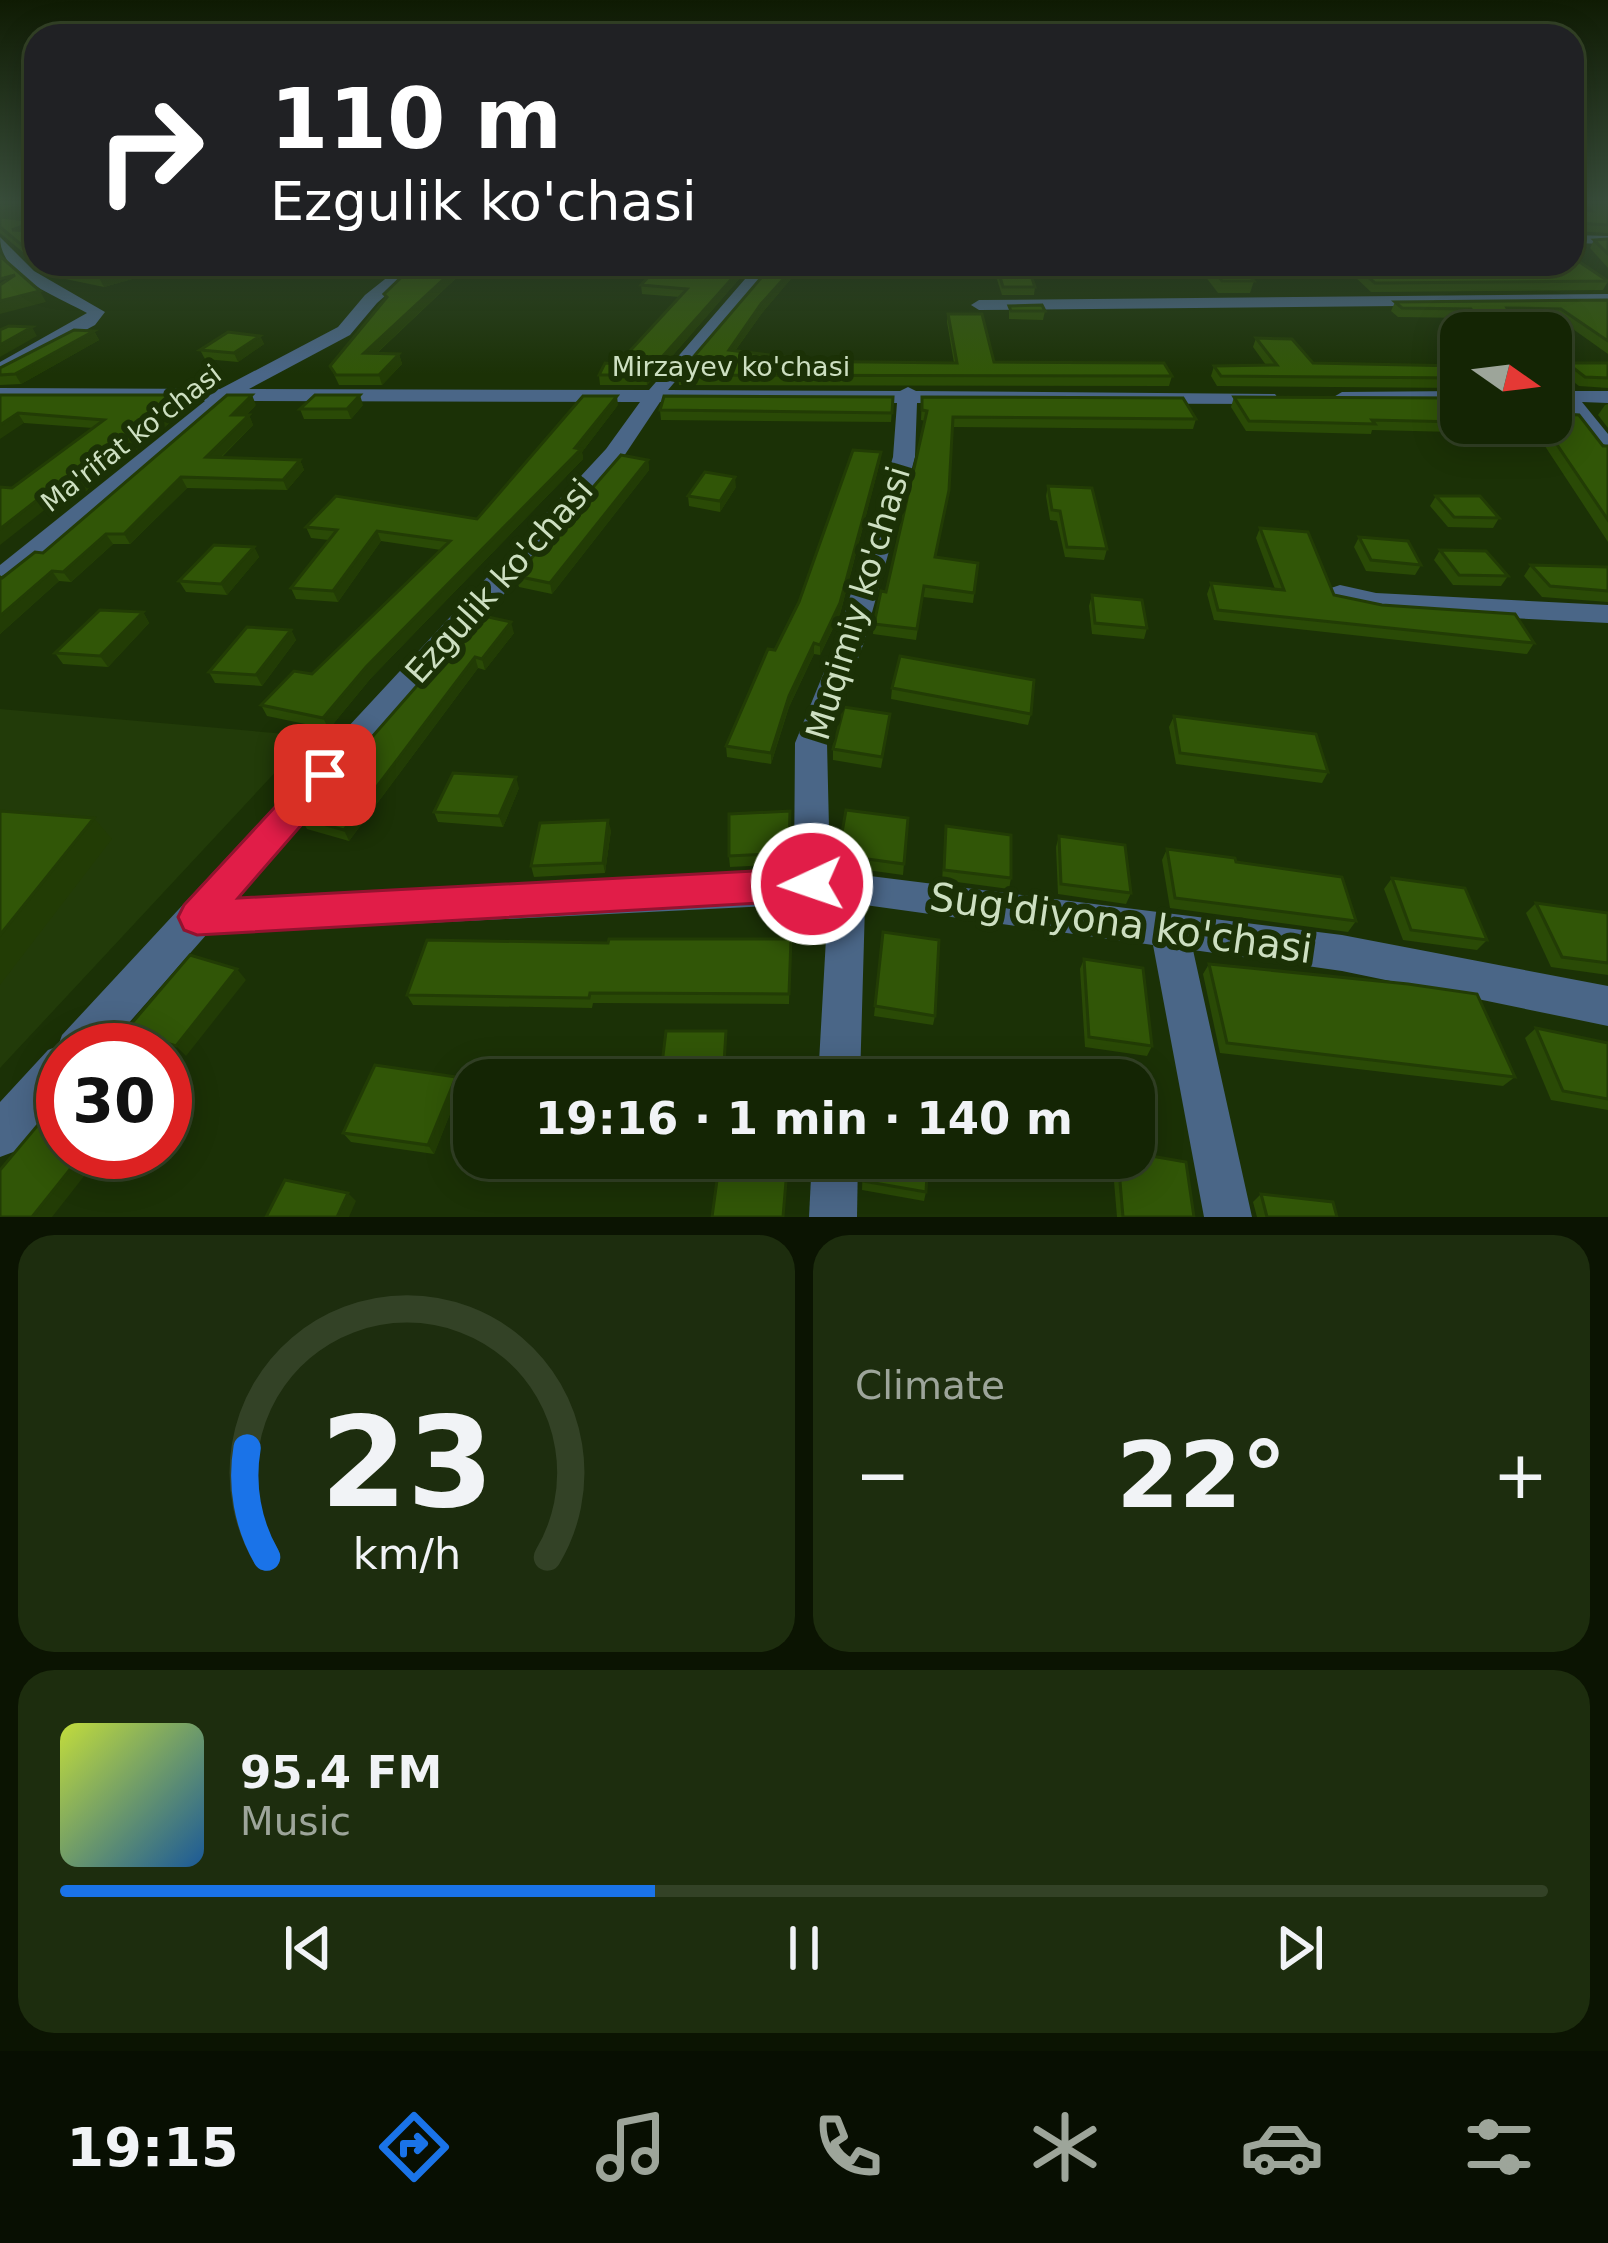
<!DOCTYPE html>
<meta charset="utf-8">
<style>
:root{--surface:#142504;--page:#1d2d0e;--text:#f1f3f6;--muted:#9da59a;--line:#334226;--accent:#1a73e8}
body{margin:0;font-family:"DejaVu Sans",sans-serif;background:var(--page);color:var(--text);height:100vh;display:flex;flex-direction:column;font-size:45px;white-space:nowrap}
*{box-sizing:border-box;margin:0}
p{font-size:39px;color:var(--muted)}
.icon{flex:none;width:66px;height:66px;fill:none;stroke:currentColor;stroke-width:2;stroke-linecap:round;stroke-linejoin:round}
.map{position:relative;height:1217px;overflow:hidden}
.details{display:flex;flex-direction:column;gap:18px;padding:18px;background:#0b1402;flex:1}
.details>*{flex:none}
.banner{position:absolute;left:24px;top:24px;width:1560px;height:252px;border-radius:36px;box-shadow:0 6px 30px #0003,0 0 0 3px var(--line);background:#202124;color:#fff;overflow:hidden}
.needle{width:78px;rotate:104deg}
.tools{position:absolute;left:1440px;top:312px;display:grid;gap:24px}
.tools a{display:grid;place-items:center;width:132px;height:132px;border-radius:24px;background:var(--surface);box-shadow:0 6px 30px #0003,0 0 0 3px var(--line);font-size:60px}
.speed{position:absolute;left:36px;top:1023px;display:flex;gap:24px;font-size:60px;font-weight:700;text-align:center}
.speed>*{display:grid;place-content:center;width:156px;height:156px;border-radius:50%;background:var(--surface);box-shadow:0 6px 30px #0003,0 0 0 3px var(--line);line-height:1}
.speed .limit{border:18px solid #d22;background:#fff;color:#111}
.pin{position:absolute;display:grid;place-items:center;width:102px;height:102px;color:#fff;margin:-51px;border-radius:24px;box-shadow:0 6px 18px #0006}
.me{position:absolute;width:132px;margin:-66px;rotate:267deg;stroke-linejoin:round;filter:drop-shadow(0 0 9px #0008)}
.turn{display:flex;align-items:center;gap:42px;height:252px;padding:0 48px;font-size:54px}
.turn .icon{width:156px;height:156px;stroke-width:2.5}
.turn b{display:block;font-size:84px;line-height:102px}
.big{font-size:90px;font-weight:700;line-height:1.1}
.details .widget{flex:1;display:flex;flex-direction:column;justify-content:center;gap:18px;min-width:0;padding:0 42px;border-radius:36px;background:var(--page)}
.details .dial{align-items:center;gap:0}
.dial svg{height:312px;overflow:visible;fill:none;stroke:var(--line);stroke-width:7;stroke-linecap:round;text-anchor:middle}
.dial text{fill:var(--text);stroke:none}
.song{display:flex;align-items:center;gap:36px}
.cover{width:144px;height:144px;border-radius:18px;background:linear-gradient(135deg,hsl(70 70% 55%),hsl(210 70% 35%))}
.played{height:12px;border-radius:6px;background:linear-gradient(90deg,var(--accent) 40%,var(--line) 40%)}
.keys{display:flex;justify-content:space-around;direction:ltr}
.heat{display:flex;justify-content:space-between;align-items:center;font-size:66px;direction:ltr}
.details .tiles{flex:1;display:grid;gap:18px;grid-template-columns:1fr 1fr}
.widget:last-child{grid-column:span 2}
.trip{position:absolute;left:453px;top:1059px;width:702px;height:120px;border-radius:36px;background:var(--surface);box-shadow:0 6px 30px #0003,0 0 0 3px var(--line);font-weight:700;line-height:120px;text-align:center}
.tab-bar{display:flex;height:192px;justify-content:space-around;align-items:center;background:#080f02;color:var(--muted)}
.tab-bar .icon{width:84px;height:84px}
.tab-bar .active{color:var(--accent)}
.tab-bar b{font-size:54px;color:var(--text)}
.map>svg:first-child{display:block}
.built{fill:#223b09}
.lines{fill:none;stroke-linecap:round;stroke-linejoin:round}
.street{fill:#4a6687;fill-rule:evenodd}
.wall{fill:#2a4a06}
.shaded-wall{fill:#223c05}
.building{fill:#315607;stroke:#223c05;stroke-width:3}
.route{fill:#e11d48;stroke:#92132f;stroke-width:3}
.labels{text-anchor:middle;dominant-baseline:central;stroke-width:12;stroke-linejoin:round;paint-order:stroke}
.far-street-label{font-size:27px;fill:#cddfc1;stroke:#1b3106}
.street-label{font-size:33px;fill:#cddfc1;stroke:#1b3106}
.near-street-label{font-size:39px;fill:#cddfc1;stroke:#1b3106}
</style>
<div class="map">
<svg width="1608" height="1217" viewBox="0 0 1608 1217">
<rect width="100%" height="100%" fill="#1b3106"/>
<path class="built" d="M0 709 309 736 0 1068Z"/>
<g class="lines">
<g class="street">
<path d="M1572 235 1608 236V244L1572 243Z"/>
<path d="M0 237 34 271 105 312 95 325 0 376V362L87 313C57 296 0 277 0 237Z"/>
<path d="M404 264H421L377 303 350 335 249 389 649 390 758 264H774L668 390 900 391 908 387 916 391 1275 394 1278 398 1268 404 917 403 915 457 863 645 827 743 830 871 1342 935 1608 986V1026L1342 971 1193 950 1252 1217H1204L1153 945 865 905 860 1080H818L828 903 207 934 105 1050H63V1097L16 1151 0 1157V1102L48 1050 58 1046 62 1035 606 449 640 402 230 401 9 584 0 586V565L205 401 0 400V388L220 389 338 327 365 295ZM660 402 897 403 893 457 835 645 795 743 794 872 238 898 622 459Z"/>
<path d="M1608 294V304L979 310 971 305 979 300Z"/>
<path d="M1461 391V403L1342 404 1332 398 1342 392Z"/>
<path d="M1551 391H1608V403L1582 402 1608 434V454L1600 453 1560 402 1551 401Z"/>
<path d="M1340 585 1376 593 1608 605V623L1376 611 1331 600 1327 594 1331 588Z"/>
<path d="M812 1158H858L857 1217H809Z"/>
</g>
</g>
<g class="wall">
<path d="M0 203 16 218 36 221V263L0 233Z"/>
<path d="M1574 203H1608V233L1574 231 1572 209 1580 210Z"/>
<path d="M1608 239V268L1590 248 1594 240Z"/>
<path d="M37 264H185L104 287 51 276Z"/>
<path d="M346 264H397L381 274 349 272Z"/>
<path d="M415 264H471L376 354H399L402 364 382 385H339L330 366 385 299 384 294Z"/>
<path d="M523 264H565L558 272 524 271Z"/>
<path d="M608 264H752L647 385H600L599 375 618 364 679 297 642 294 641 285 651 274 609 273Z"/>
<path d="M773 264H810L802 275 795 274 762 313 735 351 785 361 954 363 947 322 948 314 994 362 1172 376 1169 386 679 385 678 375Z"/>
<path d="M992 264H1027L1035 287 1034 295H1002Z"/>
<path d="M1196 264H1240L1254 281 1250 293H1218Z"/>
<path d="M1456 264H1572L1608 281 1603 290 1371 292 1353 275 1356 267 1393 272H1467Z"/>
<path d="M1608 300V354L1556 317H1512L1522 333H1475L1467 318 1398 317 1391 311 1395 302Z"/>
<path d="M1009 306 1045 311 1043 320 1009 319Z"/>
<path d="M94 331 99 340 21 384 0 385V368Z"/>
<path d="M260 336 264 344 238 362 205 359 200 350Z"/>
<path d="M1256 338 1313 363 1461 366V388L1217 386 1211 376 1214 366 1266 365 1253 347Z"/>
<path d="M1567 363H1608V388L1579 386 1561 372Z"/>
<path d="M0 395H189L193 404 82 494 12 488 93 428 24 423Z"/>
<path d="M893 397 891 422 661 420 660 410Z"/>
<path d="M922 397 1196 419 1193 429 952 427 936 558 978 563 973 603 923 597 916 640 873 634 874 624 886 592 925 421 921 420Z"/>
<path d="M1234 397 1461 398V423H1551L1608 446V542L1537 434 1372 430 1371 434 1246 431 1231 407Z"/>
<path d="M1608 404V428L1598 415 1605 405Z"/>
<path d="M256 405 246 415H249L253 425 221 458 300 460 304 470 287 490 187 488 130 544H113L71 582 59 581 0 634V577L43 553Z"/>
<path d="M363 405 351 419H304L300 409Z"/>
<path d="M618 405 582 452 583 459 371 678 329 729 267 716 261 705 312 674 441 550 381 541 338 602 296 599 291 588 329 540 311 538 306 527 477 519Z"/>
<path d="M881 452 880 462 840 614 820 655 814 654 789 707 771 764 727 757 726 746 775 650Z"/>
<path d="M648 460 649 470 552 594 519 587 516 576Z"/>
<path d="M1048 486 1107 549 1104 560 1065 557 1057 521 1050 520 1046 496Z"/>
<path d="M736 487 720 512 689 506 688 496Z"/>
<path d="M1436 496 1499 518 1493 528 1448 527 1430 506Z"/>
<path d="M1260 528 1334 595 1534 643 1527 654 1214 620 1207 594 1211 583 1275 589 1256 538Z"/>
<path d="M1359 537 1421 565 1415 575 1366 571 1354 547Z"/>
<path d="M254 547 259 557 227 595 186 592 179 581Z"/>
<path d="M1440 550 1508 576 1501 586 1453 585 1434 560Z"/>
<path d="M1531 565 1608 567V602L1542 597 1524 576Z"/>
<path d="M1092 595 1147 628 1144 639 1092 634 1089 606Z"/>
<path d="M143 612 149 623 108 667 63 664 55 653Z"/>
<path d="M479 615 514 633 485 670 478 668 349 841 307 829 301 818Z"/>
<path d="M291 630 296 640 262 686 215 683 209 672Z"/>
<path d="M892 688 1031 714 1028 725 891 699Z"/>
<path d="M1174 716 1328 772 1322 783 1176 764 1169 727Z"/>
<path d="M889 725 881 768 833 760V749Z"/>
<path d="M519 788 503 827 438 822 434 812Z"/>
<path d="M790 811V864L730 867 729 856Z"/>
<path d="M908 818 903 875 838 866V855Z"/>
<path d="M946 826 1011 878 1009 889 942 880Z"/>
<path d="M611 830 605 873 534 877 531 866Z"/>
<path d="M1059 836 1131 893 1126 904 1058 894 1056 847Z"/>
<path d="M1167 849 1236 862 1356 921 1348 932 1170 908 1162 860Z"/>
<path d="M1392 878 1487 940 1477 950 1403 940 1384 889Z"/>
<path d="M1536 903 1608 913V975L1551 967 1526 913Z"/>
<path d="M883 932 935 1016 933 1025 874 1016Z"/>
<path d="M791 939 789 1004 593 1003 592 1008 413 1005 407 995 608 943Z"/>
<path d="M1084 959 1152 1046 1147 1056 1085 1047 1080 969Z"/>
<path d="M1209 964 1515 1077 1503 1086 1220 1053 1203 974Z"/>
<path d="M1536 1028 1608 1043V1110L1551 1100 1525 1038Z"/>
<path d="M456 1077 461 1086 434 1154 351 1142 343 1133Z"/>
<path d="M863 1158 926 1192 924 1201 862 1190Z"/>
<path d="M1112 1158H1134L1194 1217H1117Z"/>
<path d="M1261 1194 1337 1217H1257L1253 1202Z"/>
</g>
<g class="shaded-wall">
<path d="M26 203H36V211L0 224V212Z"/>
<path d="M36 222V233L12 230Z"/>
<path d="M142 264H185L104 287 98 276Z"/>
<path d="M382 264H397L381 274 379 266Z"/>
<path d="M460 264H471L367 362 364 353Z"/>
<path d="M745 264H752L647 385 646 375Z"/>
<path d="M795 266V274L762 313 729 359V350L761 304Z"/>
<path d="M40 291 46 302 0 314V301Z"/>
<path d="M32 327 37 336 0 357V345Z"/>
<path d="M94 331 99 340 21 384 15 374Z"/>
<path d="M260 336 264 344 238 362 234 353Z"/>
<path d="M399 354 402 364 382 385 379 375Z"/>
<path d="M189 395 193 404 82 494 76 483Z"/>
<path d="M252 395 256 405 237 424 232 415Z"/>
<path d="M360 395 363 405 351 419 347 409Z"/>
<path d="M617 396 618 405 582 452 583 459 371 678 329 729 323 718 366 667 575 448Z"/>
<path d="M18 413 24 423 0 439V425Z"/>
<path d="M249 415 253 425 211 467 206 457Z"/>
<path d="M881 452 880 462 840 614 820 655V645Z"/>
<path d="M300 460 304 470 287 490 283 480Z"/>
<path d="M648 460 649 470 552 594 550 583Z"/>
<path d="M181 477 187 488 130 544 124 534Z"/>
<path d="M735 477 736 487 720 512V501Z"/>
<path d="M60 482 66 493 0 545V529Z"/>
<path d="M377 531 381 541 338 602 333 591Z"/>
<path d="M106 534 113 544 71 582 63 572Z"/>
<path d="M254 547 259 557 227 595 221 584Z"/>
<path d="M52 571 59 581 0 634V616Z"/>
<path d="M143 612 149 623 108 667 100 656Z"/>
<path d="M511 622 514 633 485 670 482 659Z"/>
<path d="M291 630 296 640 262 686 256 675Z"/>
<path d="M814 643V654L789 707 771 764V753L789 696Z"/>
<path d="M475 657 478 668 349 841 344 830Z"/>
<path d="M516 777 519 788 503 827 499 816Z"/>
<path d="M94 818 112 839 0 985V935Z"/>
<path d="M608 820 611 830 605 873 603 863Z"/>
<path d="M237 969 246 980 186 1056 176 1046Z"/>
<path d="M170 1044 179 1054 165 1072V1050Z"/>
<path d="M456 1077 461 1086 434 1154 428 1145Z"/>
<path d="M84 1152H103L52 1217H32Z"/>
<path d="M348 1193 356 1201 349 1217H337Z"/>
</g>
<g class="building">
<path d="M0 203H26L0 212Z"/>
<path d="M1585 203H1608V225L1578 223 1572 217V209L1592 211Z"/>
<path d="M0 217 36 221 12 230 36 231V257L0 227Z"/>
<path d="M1608 239V254L1594 240Z"/>
<path d="M0 256 40 291 0 301V285L15 275 0 279Z"/>
<path d="M1572 257 1608 281 1375 283 1356 267H1388L1393 272H1482L1470 264H1572Z"/>
<path d="M44 264H142L98 276Z"/>
<path d="M415 264H460L364 353 399 354 379 375H336L330 366 387 297 384 294Z"/>
<path d="M745 264 646 375H599L605 363 618 364 687 289 641 285 658 266 608 264Z"/>
<path d="M773 264H804L802 267 795 266 761 304 729 350 785 357 782 361 957 363 948 314H982L994 362 1164 363 1172 376 678 375Z"/>
<path d="M996 264H1027L1035 287H1003Z"/>
<path d="M1209 264H1240L1254 281H1222Z"/>
<path d="M1608 300V341L1561 309 1507 308 1522 333H1485L1471 309 1402 308 1395 302Z"/>
<path d="M1042 305 1045 311H1011L1009 306Z"/>
<path d="M9 326 32 327 0 345V330Z"/>
<path d="M74 330 94 331 15 374 0 375V368Z"/>
<path d="M228 332 260 336 234 353 200 350Z"/>
<path d="M1256 338 1292 339 1313 363 1461 366V378L1221 376 1214 366 1277 365Z"/>
<path d="M1567 363H1608V378L1585 377Z"/>
<path d="M0 395H189L76 483 60 482 0 529V487L12 488 104 420 18 413 0 425Z"/>
<path d="M227 395H252L232 415H249L206 457 300 460 283 480 181 477 124 534H106L63 572 52 571 0 616V577L2 578 35 552 43 553Z"/>
<path d="M315 395H360L347 409H300Z"/>
<path d="M583 396H617L575 448 581 449 366 667 323 718 261 705 294 671 312 674 450 541 377 531 333 591 291 588 337 530 306 527 336 496 477 519Z"/>
<path d="M664 396 893 397 892 413 660 410Z"/>
<path d="M922 397 1183 398 1196 419 953 417 949 490 935 557 978 563 974 593 924 586 917 629 874 624 881 591 886 592 927 411 922 410Z"/>
<path d="M1234 397 1461 398V422L1372 420 1375 424 1249 421Z"/>
<path d="M1551 413 1579 415 1603 446H1608V520L1543 424 1499 423H1551Z"/>
<path d="M853 450 881 452 840 603 820 645 814 643 789 696 771 753 726 746 768 649 775 650 799 602Z"/>
<path d="M621 455 648 460 550 583 516 576Z"/>
<path d="M705 472 735 477 720 501 688 496Z"/>
<path d="M1048 486 1092 488 1107 549 1067 547 1060 511 1052 510Z"/>
<path d="M1436 496H1480L1499 518 1454 517Z"/>
<path d="M1260 528 1308 532 1334 595 1382 605 1515 614 1534 643 1218 610 1211 583 1284 590Z"/>
<path d="M1359 537 1408 541 1421 565 1371 560Z"/>
<path d="M214 545 254 547 221 584 179 581Z"/>
<path d="M1440 550 1486 551 1508 576 1459 575Z"/>
<path d="M1531 565 1608 567V591L1550 586Z"/>
<path d="M1092 595 1142 600 1147 628 1095 623Z"/>
<path d="M100 610 143 612 100 656 55 653Z"/>
<path d="M479 615 511 622 482 659 475 657 344 830 301 818Z"/>
<path d="M247 627 291 630 256 675 209 672Z"/>
<path d="M900 656 1034 680 1031 714 892 688Z"/>
<path d="M844 707 890 714 882 757 833 749Z"/>
<path d="M1174 716 1316 734 1328 772 1180 753Z"/>
<path d="M453 773 516 777 499 816 434 812Z"/>
<path d="M846 810 908 818 904 864 838 855Z"/>
<path d="M0 811 94 818 0 935Z"/>
<path d="M790 811 789 853 729 856V814Z"/>
<path d="M608 820 603 863 531 866 540 823Z"/>
<path d="M946 826 1011 835V878L944 870Z"/>
<path d="M1059 836 1125 845 1131 893 1061 884Z"/>
<path d="M1167 849 1235 858 1236 862 1342 877 1356 921 1175 898Z"/>
<path d="M1392 878 1465 888 1487 940 1411 930Z"/>
<path d="M1536 903 1608 913V963L1562 957Z"/>
<path d="M883 932 939 940 935 1016 875 1006Z"/>
<path d="M609 939H791L789 994 590 993 589 998 407 995 427 940 608 943Z"/>
<path d="M190 955 237 969 176 1046 170 1044 165 1050H109Z"/>
<path d="M1084 959 1143 968 1152 1046 1089 1037Z"/>
<path d="M1209 964 1408 984 1477 994 1515 1077 1227 1043Z"/>
<path d="M1536 1028 1608 1043V1099L1563 1091Z"/>
<path d="M666 1031H726L723 1080H660Z"/>
<path d="M375 1065 456 1077 428 1145 343 1133Z"/>
<path d="M63 1095V1152H84L32 1217H0V1170Z"/>
<path d="M1134 1153 1186 1162 1194 1217H1123L1118 1158H1134Z"/>
<path d="M720 1158H788L783 1217H712Z"/>
<path d="M864 1158H928L926 1192 863 1181Z"/>
<path d="M285 1180 348 1193 337 1217H266Z"/>
<path d="M1261 1194 1333 1202 1337 1217H1267Z"/>
</g>
<linearGradient id="sky" x2="0" y2="1"><stop stop-color="#0f1b03"/><stop offset="0.54" stop-color="#394e3b"/><stop offset="1" stop-color="#394e3b" stop-opacity="0"/></linearGradient>
<rect width="1608" height="374" fill="url(#sky)"/>
<path class="route" d="M325 762 337 765 342 775 337 784 238 898 812 868 825 872 830 884 825 895 812 900 197 935 184 930 178 917 184 905 314 765Z"/>
<g class="labels">
<g class="far-street-label">
<text x="731" y="366">Mirzayev ko'chasi</text>
<text transform="translate(131 438) rotate(-38)">Ma'rifat ko'chasi</text>
</g>
<g class="street-label">
<text transform="translate(499 581) rotate(-48)">Ezgulik ko'chasi</text>
<text transform="translate(858 603) rotate(-73)">Muqimiy ko'chasi</text>
</g>
<g class="near-street-label">
<text transform="translate(1121 923) rotate(8)">Sug'diyona ko'chasi</text>
</g>
</g>
</svg>
<div class="tools">
<a><svg class="needle" viewBox="-14 -14 28 28"><path d="M0-13l5 13h-10z" fill="#e53935"/><path d="M0 13l5-13h-10z" fill="#9da59a"/></svg></a>
</div>
<div class="speed"><div class="limit">30</div></div>
<div class="pin" style="left:325px;top:775px;background:#d93025"><svg class="icon" aria-label="arrive" viewBox="0 0 24 24"><path d="M6 21V4h12l-3 4 3 4H6"/></svg></div>
<svg class="me" style="left:812px;top:884px" viewBox="-20 -20 40 40"><circle r="17" fill="#e11d48" stroke="#fff" stroke-width="3"/><path d="M0-11L8 9 0 5-8 9z" fill="#fff"/></svg>
<div class="trip">19:16 · 1 min · 140 m</div>
<div class="banner">
<div class="turn"><svg class="icon" aria-label="right" viewBox="0 0 24 24"><path d="M7 20v-9h11M14 6l5 5-5 5"/></svg><div><b>110 m</b>Ezgulik ko'chasi</div></div>
</div>
</div>
<section class="details">
<div class="tiles">
<div class="widget dial"><svg viewBox="0 0 100 80">
<path d="M14 69A42 42 0 1 1 86 69"/>
<path d="M14 69A42 42 0 0 1 9 41" stroke="#1a73e8"/>
<text x="50" y="56" font-size="32" font-weight="700">23</text>
<text x="50" y="72" font-size="11">km/h</text>
</svg></div>
<div class="widget"><p>Climate</p>
<div class="heat"><a>−</a><b class="big">22°</b><a>+</a></div>
</div>
<div class="widget">
<div class="song"><i class="cover"></i><div><b>95.4 FM</b><p>Music</p></div></div>
<div class="played"></div>
<div class="keys"><svg class="icon" aria-label="previous" viewBox="0 0 24 24"><path d="M18 5L8 12l10 7zM5 5v14"/></svg><svg class="icon" aria-label="pause" viewBox="0 0 24 24"><path d="M8 5v14M16 5v14"/></svg><svg class="icon" aria-label="next" viewBox="0 0 24 24"><path d="M6 5l10 7-10 7zM19 5v14"/></svg></div>
</div>
</div>
</section>
<nav class="tab-bar">
<b>19:15</b>
<svg class="icon active" aria-label="directions" viewBox="0 0 24 24"><path d="M12 3l9 9-9 9-9-9zM9 14v-3h6M13 9l2 2-2 2"/></svg>
<svg class="icon" aria-label="music" viewBox="0 0 24 24"><path d="M9 18V5l10-2v13"/><circle cx="6" cy="18" r="3"/><circle cx="16" cy="16" r="3"/></svg>
<svg class="icon" aria-label="phone" viewBox="0 0 24 24"><path d="M5 4h4l2 5-3 2q2 4 5 5l2-3 5 2v4C11 20 4 13 5 4z"/></svg>
<svg class="icon" aria-label="climate" viewBox="0 0 24 24"><path d="M12 3v18M4 7l16 10M4 17L20 7"/></svg>
<svg class="icon" aria-label="car" viewBox="0 0 24 24"><path d="M5 17H2v-5l4-1 3-4h7l3 4 3 1v5h-3M9 17h6M6 11h13"/><circle cx="7" cy="17" r="2"/><circle cx="17" cy="17" r="2"/></svg>
<svg class="icon" aria-label="filters" viewBox="0 0 24 24"><path d="M4 7h16M4 17h16"/><circle cx="9" cy="7" r="2"/><circle cx="15" cy="17" r="2"/></svg>
</nav>
